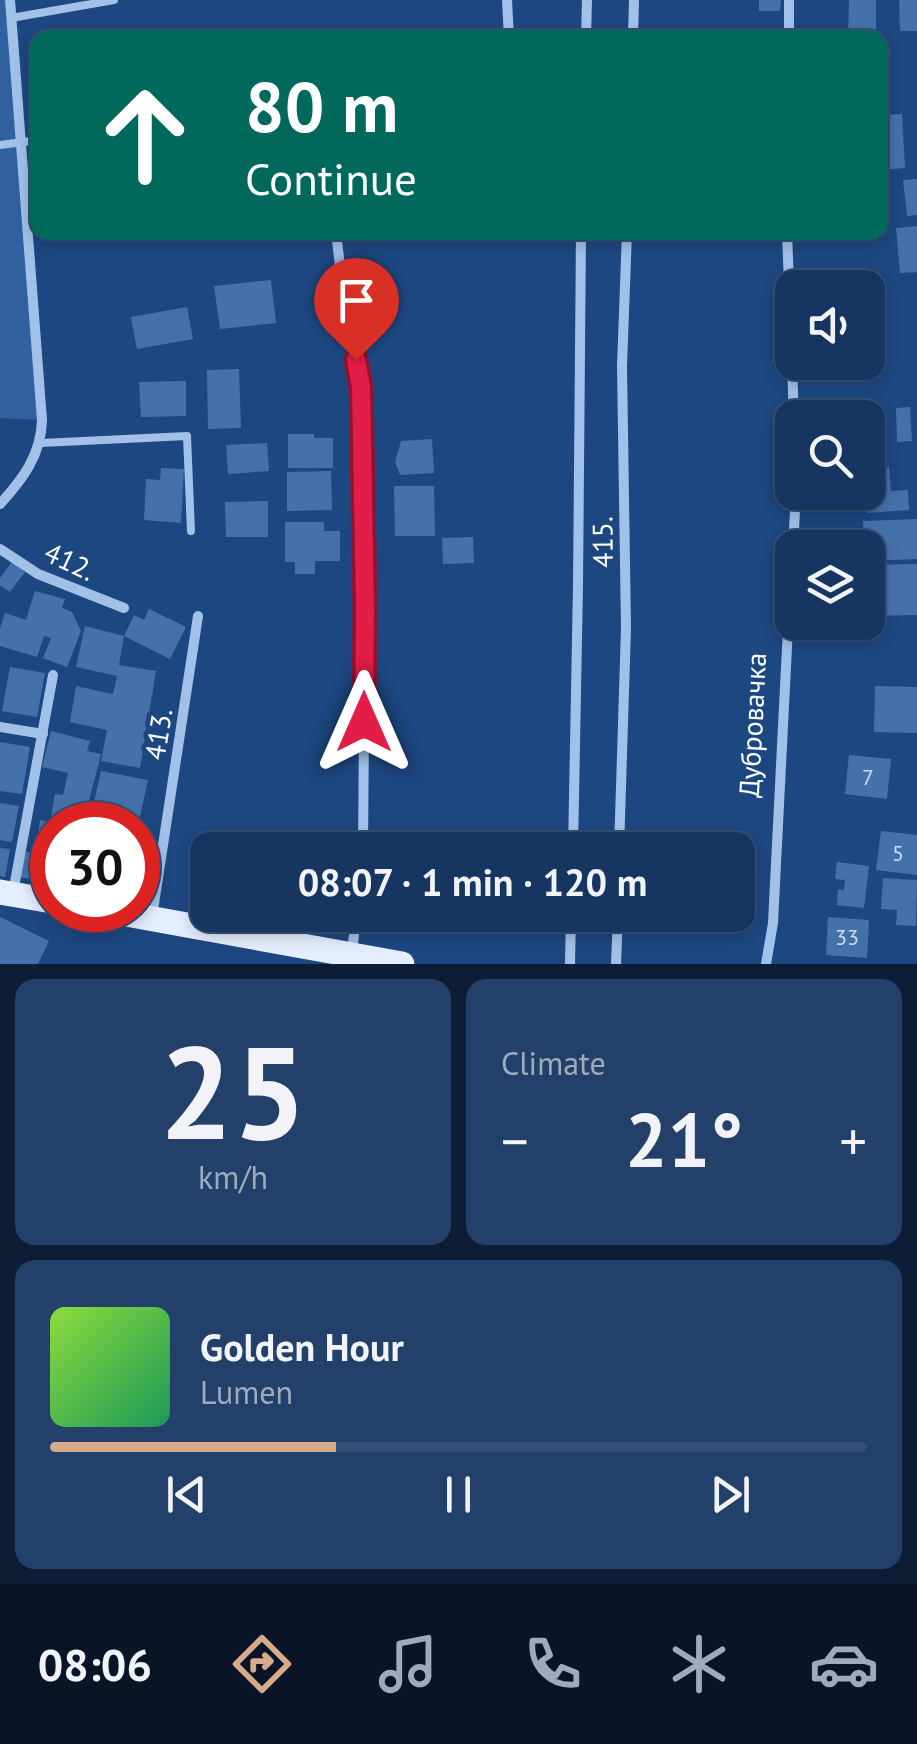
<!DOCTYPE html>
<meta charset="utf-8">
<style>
:root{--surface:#163561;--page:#23406a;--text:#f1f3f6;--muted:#9eabbd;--line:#355076;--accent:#d6ab8b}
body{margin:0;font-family:"PT Sans",sans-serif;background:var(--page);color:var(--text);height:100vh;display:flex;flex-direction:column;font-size:38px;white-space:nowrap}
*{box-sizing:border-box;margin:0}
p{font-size:32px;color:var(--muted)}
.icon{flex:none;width:55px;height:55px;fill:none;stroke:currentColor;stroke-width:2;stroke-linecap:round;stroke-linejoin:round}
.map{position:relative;height:964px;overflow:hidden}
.side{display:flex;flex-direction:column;gap:15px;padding:15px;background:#0c1d35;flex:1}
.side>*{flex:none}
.banner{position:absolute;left:30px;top:30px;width:858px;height:210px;border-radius:20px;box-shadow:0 5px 15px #0003,0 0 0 2px var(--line);background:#00695c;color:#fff;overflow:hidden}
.tools{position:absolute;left:775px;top:270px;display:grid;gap:20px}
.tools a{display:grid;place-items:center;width:110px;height:110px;border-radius:20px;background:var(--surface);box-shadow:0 5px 15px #0003,0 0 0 2px var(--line);font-size:50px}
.speed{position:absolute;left:30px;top:802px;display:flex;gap:20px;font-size:50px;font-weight:700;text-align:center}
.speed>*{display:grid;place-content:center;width:130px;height:130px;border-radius:50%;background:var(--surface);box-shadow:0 5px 15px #0003,0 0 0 2px var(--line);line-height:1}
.speed .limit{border:15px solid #d22;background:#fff;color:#111}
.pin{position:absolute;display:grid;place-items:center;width:85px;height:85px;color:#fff;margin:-102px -42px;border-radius:50% 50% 50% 0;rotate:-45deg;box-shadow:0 0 10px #0007}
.pin .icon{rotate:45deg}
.me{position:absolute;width:110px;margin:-55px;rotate:0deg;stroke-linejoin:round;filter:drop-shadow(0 0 8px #0008)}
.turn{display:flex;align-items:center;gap:35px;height:210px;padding:0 50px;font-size:45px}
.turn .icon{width:130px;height:130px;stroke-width:2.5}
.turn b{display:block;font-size:70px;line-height:85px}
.big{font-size:75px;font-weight:800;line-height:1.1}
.side .tile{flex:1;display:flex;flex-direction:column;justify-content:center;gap:15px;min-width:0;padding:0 35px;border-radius:20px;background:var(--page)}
.side .dial{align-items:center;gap:0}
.dial b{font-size:130px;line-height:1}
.song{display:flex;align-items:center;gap:30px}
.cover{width:120px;height:120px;border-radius:15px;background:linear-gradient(135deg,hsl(90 70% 55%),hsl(150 70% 35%))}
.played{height:10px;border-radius:5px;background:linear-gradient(90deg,var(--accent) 35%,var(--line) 35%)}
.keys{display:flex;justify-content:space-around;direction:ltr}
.heat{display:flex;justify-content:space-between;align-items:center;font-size:55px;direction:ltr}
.side .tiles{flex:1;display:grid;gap:15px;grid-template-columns:1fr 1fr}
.tile:last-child{grid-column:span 2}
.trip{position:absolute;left:190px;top:832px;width:565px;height:100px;border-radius:20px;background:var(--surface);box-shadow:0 5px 15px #0003,0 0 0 2px var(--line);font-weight:800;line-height:100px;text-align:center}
.dock{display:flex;height:160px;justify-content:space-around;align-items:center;background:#091527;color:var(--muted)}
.dock .icon{width:70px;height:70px}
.dock .current{color:var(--accent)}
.dock b{font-size:45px;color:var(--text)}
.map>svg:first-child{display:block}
.green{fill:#30609f}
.building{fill:#4571aa}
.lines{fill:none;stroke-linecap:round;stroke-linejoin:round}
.lane{stroke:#a1c1e9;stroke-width:8}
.street{stroke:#a1c1e9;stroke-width:10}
.primary{stroke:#e5eefe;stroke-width:25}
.route-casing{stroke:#92132f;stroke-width:25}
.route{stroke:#e11d48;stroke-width:18}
.labels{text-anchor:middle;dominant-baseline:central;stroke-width:10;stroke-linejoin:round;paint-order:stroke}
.number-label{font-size:22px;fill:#d0dcea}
.street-label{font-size:28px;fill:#fff;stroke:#1d4781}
</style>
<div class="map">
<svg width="917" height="964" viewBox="0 0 917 964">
<rect width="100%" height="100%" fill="#1d4781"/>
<path class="green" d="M0 0H10L42 420 0 418Z"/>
<g class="building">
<path d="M759 0H781L780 11H759Z"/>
<path d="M849 0H876V38H848Z"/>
<path d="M899 0H917V31H900Z"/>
<path d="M902 114 905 168 880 170V115Z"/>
<path d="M917 179V215L907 216 903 180Z"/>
<path d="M917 226V272L900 273 896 228Z"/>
<path d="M271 280 276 323 220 329 214 286Z"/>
<path d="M187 307 193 339 137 349 131 317Z"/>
<path d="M239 369 241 428 208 429 207 370Z"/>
<path d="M186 381V416L141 417 139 382Z"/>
<path d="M910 407 912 441 897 442 896 408Z"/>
<path d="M884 423 886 440 868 442V424Z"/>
<path d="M288 434H314V438H333V468H288Z"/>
<path d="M432 439 434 473 400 475 395 462 401 441Z"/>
<path d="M267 443 269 471 228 474 226 445Z"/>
<path d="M889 467 891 491 908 490 909 510 867 513 868 469Z"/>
<path d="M161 468 184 469 181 523 144 520 146 479 160 480Z"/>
<path d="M331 471 332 510 287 511V472Z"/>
<path d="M394 486H434L435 536H395Z"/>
<path d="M268 501V537H226L225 502Z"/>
<path d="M917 519V559L868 561V548H864L863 521Z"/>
<path d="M285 522H324V531H340V561H315V574H295V562H285Z"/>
<path d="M473 537 474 563 443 564 442 538Z"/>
<path d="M12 562 25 572 10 592 0 585V578Z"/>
<path d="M917 564V615L868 616V565Z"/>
<path d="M35 591 65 599 62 608 72 612 81 631 67 667 43 658 51 638 44 636 37 657 0 646V629L5 613 26 620Z"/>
<path d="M149 609 186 627 170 659 124 636 134 615 144 620Z"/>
<path d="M85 626 124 636 119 665 156 671 140 768 101 761 107 730 70 722 76 686 113 694 117 676 76 667Z"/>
<path d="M10 667 45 673 37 717 2 711Z"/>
<path d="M875 686 917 687V733L874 732Z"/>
<path d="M51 731 90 741 87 751 101 754 89 801 94 802 101 771 148 780 139 821 93 811 91 825H52V883L19 877 23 851 35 854 40 820 50 822 55 794 63 795 68 773 42 767Z"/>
<path d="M0 742 30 747 22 794 0 791Z"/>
<path d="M849 755 891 759 887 799 845 794Z"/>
<path d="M0 803 19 806 12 842 0 840Z"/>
<path d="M881 831 917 835V875L876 870Z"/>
<path d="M458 836 500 840 499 850H457Z"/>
<path d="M0 848 10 849 5 877 0 876Z"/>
<path d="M837 862 869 866 864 908 837 905 838 889 844 890 845 880 835 879Z"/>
<path d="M883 878 917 880 916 926 896 925 897 910 881 909Z"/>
<path d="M0 917 49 941 38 964H0Z"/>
<path d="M828 917 869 920 867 958 826 955Z"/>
</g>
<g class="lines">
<g class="lane">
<path d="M11 18 114 0"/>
<path d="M0 145 38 140"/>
<path d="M41 443 187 436 191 531"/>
</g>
<g class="street">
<path d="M507 0 509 38"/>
<path d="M586 38 587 0"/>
<path d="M633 38 634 0"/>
<path d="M789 38V0"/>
<path d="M787 232 794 418"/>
<path d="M337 241 345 307 361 387 365 605 363 850"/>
<path d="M0 504C23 479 41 455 42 420L10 0"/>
<path d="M793 548 796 492"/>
<path d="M0 549 38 574 124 608"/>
<path d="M0 727 43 734"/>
<path d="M573 850 578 586 581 232"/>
<path d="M619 850 626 628 622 366 627 232"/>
<path d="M13 893 53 675"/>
<path d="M152 917 198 616"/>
<path d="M351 956 357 915"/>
<path d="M570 964 571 915"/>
<path d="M616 964 618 915"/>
<path d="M766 964 773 923 792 549"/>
</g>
<g class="primary">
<path d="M0 892 52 901"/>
<path d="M104 910 402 964"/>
</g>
</g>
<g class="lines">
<defs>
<path id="route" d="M356 360 361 387 365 606 364 722"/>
</defs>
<use href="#route" class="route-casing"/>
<use href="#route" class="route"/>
</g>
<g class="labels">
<g class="number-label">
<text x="868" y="777">7</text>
<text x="898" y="853">5</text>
<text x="847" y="937">33</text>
</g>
<g class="street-label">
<text transform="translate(602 542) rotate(-91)">415.</text>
<text transform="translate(70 561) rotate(25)">412.</text>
<text transform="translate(752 725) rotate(-87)">Дубровачка</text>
<text transform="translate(158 734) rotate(-81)">413.</text>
</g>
</g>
</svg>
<div class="tools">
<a><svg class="icon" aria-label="sound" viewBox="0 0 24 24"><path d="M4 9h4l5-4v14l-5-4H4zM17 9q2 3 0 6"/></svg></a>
<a><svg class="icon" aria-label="search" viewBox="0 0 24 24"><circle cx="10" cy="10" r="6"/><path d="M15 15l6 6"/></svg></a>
<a><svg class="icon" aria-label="layers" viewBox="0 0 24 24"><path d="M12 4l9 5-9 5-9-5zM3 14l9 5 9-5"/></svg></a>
</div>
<div class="speed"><div class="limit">30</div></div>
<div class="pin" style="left:356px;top:360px;background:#d93025"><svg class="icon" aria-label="arrive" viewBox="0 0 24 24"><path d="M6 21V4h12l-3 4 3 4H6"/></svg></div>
<svg class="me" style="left:364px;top:722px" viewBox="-20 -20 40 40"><path d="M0-17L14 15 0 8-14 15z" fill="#e11d48" stroke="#fff" stroke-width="4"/></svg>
<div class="trip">08:07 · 1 min · 120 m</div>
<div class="banner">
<div class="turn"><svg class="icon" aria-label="ahead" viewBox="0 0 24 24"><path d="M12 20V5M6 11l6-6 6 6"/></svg><div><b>80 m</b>Continue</div></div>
</div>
</div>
<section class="side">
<div class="tiles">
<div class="tile dial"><b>25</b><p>km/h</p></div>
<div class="tile"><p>Climate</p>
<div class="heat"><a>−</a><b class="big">21°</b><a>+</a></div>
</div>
<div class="tile">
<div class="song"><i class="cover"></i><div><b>Golden Hour</b><p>Lumen</p></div></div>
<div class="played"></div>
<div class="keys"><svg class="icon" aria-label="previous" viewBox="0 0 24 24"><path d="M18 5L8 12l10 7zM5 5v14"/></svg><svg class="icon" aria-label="pause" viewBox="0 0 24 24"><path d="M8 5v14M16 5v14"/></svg><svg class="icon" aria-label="next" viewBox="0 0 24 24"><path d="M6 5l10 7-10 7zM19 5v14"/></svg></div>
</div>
</div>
</section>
<nav class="dock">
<b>08:06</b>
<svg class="icon current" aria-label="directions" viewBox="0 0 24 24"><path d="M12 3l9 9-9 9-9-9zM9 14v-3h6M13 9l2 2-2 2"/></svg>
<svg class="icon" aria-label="music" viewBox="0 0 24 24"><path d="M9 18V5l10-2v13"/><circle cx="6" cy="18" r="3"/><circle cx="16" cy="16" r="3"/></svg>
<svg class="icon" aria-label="phone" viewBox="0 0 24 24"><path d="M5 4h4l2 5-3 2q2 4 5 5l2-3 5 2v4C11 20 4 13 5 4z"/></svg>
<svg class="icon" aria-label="climate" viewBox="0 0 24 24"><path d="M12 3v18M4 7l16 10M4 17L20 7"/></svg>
<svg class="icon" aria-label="car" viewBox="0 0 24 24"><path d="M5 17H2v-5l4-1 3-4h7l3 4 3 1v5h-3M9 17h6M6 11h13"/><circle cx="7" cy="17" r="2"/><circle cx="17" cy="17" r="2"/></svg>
</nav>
